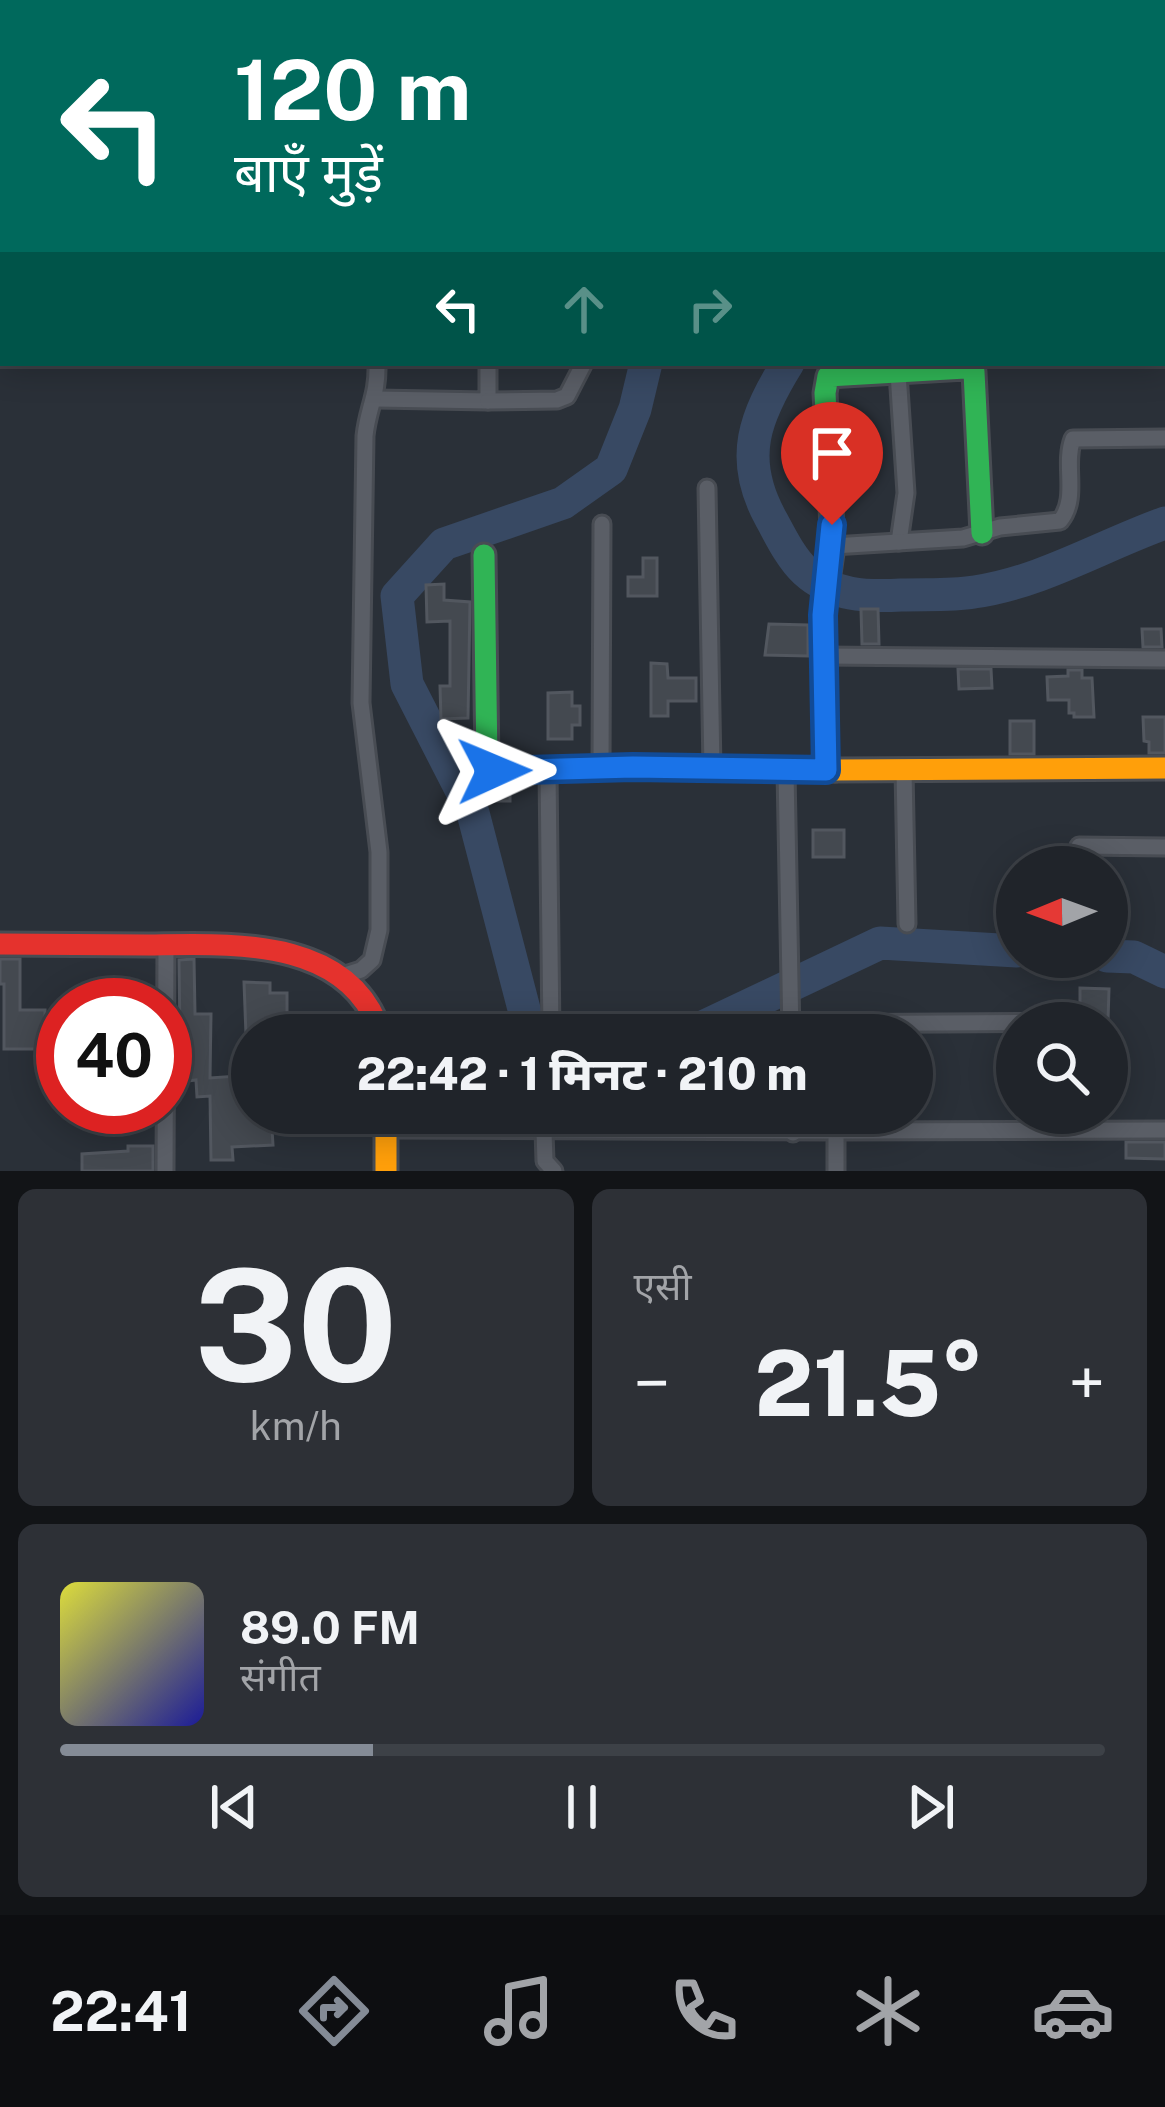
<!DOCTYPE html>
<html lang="hi">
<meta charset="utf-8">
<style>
:root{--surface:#20242a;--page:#2d3036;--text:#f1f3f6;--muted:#a2a4a8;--line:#3d4147;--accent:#848b96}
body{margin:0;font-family:"Public Sans","Noto Sans Devanagari",sans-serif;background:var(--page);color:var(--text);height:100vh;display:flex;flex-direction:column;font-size:45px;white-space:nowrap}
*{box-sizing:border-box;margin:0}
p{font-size:39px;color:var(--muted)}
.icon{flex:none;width:66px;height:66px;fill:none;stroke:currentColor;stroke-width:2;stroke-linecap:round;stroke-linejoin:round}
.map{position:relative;height:1171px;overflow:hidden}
.side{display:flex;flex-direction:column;gap:18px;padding:18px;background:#121417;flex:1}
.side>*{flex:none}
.guide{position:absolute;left:0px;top:0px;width:1167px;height:366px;box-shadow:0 6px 30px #0003,0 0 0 3px var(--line);background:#00695c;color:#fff;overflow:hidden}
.needle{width:78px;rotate:269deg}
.tools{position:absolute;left:996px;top:846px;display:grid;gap:24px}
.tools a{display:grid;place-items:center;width:132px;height:132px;border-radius:50%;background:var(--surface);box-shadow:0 6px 30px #0003,0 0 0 3px var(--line);font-size:60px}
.speed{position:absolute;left:36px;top:978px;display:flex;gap:24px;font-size:60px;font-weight:700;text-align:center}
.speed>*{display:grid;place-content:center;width:156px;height:156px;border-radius:50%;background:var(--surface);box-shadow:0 6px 30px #0003,0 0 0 3px var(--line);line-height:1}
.speed .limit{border:18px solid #d22;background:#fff;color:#111}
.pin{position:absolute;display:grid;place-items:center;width:102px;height:102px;color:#fff;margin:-123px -51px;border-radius:50% 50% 50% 0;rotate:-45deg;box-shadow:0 0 12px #0007}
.pin .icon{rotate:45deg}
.me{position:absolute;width:132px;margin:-66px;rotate:89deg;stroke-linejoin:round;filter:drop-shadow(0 0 9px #0008)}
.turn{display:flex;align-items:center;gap:42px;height:252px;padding:0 36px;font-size:54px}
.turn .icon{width:156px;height:156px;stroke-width:2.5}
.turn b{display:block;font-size:84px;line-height:102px}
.lanes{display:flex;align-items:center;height:114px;padding:0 36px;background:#0003;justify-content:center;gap:60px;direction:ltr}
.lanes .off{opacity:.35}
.big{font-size:90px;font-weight:800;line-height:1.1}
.side .card{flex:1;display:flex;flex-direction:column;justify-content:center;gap:18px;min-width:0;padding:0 42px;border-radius:18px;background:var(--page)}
.side .dial{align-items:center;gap:0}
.dial b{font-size:156px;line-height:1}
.song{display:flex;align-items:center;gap:36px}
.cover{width:144px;height:144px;border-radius:18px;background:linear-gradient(135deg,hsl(60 70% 55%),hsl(240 70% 35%))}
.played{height:12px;border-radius:6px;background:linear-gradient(90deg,var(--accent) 30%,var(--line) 30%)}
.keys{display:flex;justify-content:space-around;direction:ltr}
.heat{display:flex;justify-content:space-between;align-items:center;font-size:66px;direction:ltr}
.side .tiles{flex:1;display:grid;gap:18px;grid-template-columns:1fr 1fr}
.card:last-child{grid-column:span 2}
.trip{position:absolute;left:231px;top:1014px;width:702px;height:120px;border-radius:60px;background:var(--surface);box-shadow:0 6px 30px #0003,0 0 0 3px var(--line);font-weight:800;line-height:120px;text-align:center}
.dock{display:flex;height:192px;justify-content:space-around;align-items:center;background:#0d0e11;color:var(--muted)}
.dock .icon{width:84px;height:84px}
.dock .active{color:var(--accent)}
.dock b{font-size:54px;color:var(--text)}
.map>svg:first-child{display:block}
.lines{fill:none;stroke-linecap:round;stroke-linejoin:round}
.river{stroke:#384963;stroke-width:33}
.building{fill:#444950;stroke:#52575f;stroke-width:3}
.street-casing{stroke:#484c53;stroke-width:21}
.fast-casing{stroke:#484c53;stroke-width:27}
.slow-casing{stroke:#484c53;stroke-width:27}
.jam-casing{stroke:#484c53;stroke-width:27}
.street{stroke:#5a5e66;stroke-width:15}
.fast{stroke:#30b455;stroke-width:21}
.slow{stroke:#ff9f0a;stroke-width:21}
.jam{stroke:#e5322d;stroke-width:21}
.route-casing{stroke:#114b97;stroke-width:30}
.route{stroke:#1a73e8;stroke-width:21}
</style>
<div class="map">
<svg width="1165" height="1171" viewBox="0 0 1165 1171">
<rect width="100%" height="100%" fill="#2a3038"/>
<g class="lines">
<g class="river">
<path d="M788 363C755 416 738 458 770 517 780 535 790 557 805 571 832 596 867 597 901 595 925 594 950 596 974 592 1040 583 1103 545 1165 523"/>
<path d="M1107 956 1134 957 1165 972"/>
<path d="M541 1035 530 1032 473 813 407 684 397 596 444 544 563 503 611 469 635 409 646 363"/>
<path d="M686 1035 880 943 1017 951"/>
</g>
</g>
<g class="building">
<path d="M643 558H657V596H628V577H643Z"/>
<path d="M444 584V600L470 602 468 718 441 719 440 686H450V621L427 622 426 585Z"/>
<path d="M861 609H878L879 644H862Z"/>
<path d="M769 624 808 625V656L765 655Z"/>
<path d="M1142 629H1161L1162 647H1143Z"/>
<path d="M651 663 667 664 668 678H696V701H668V716H651Z"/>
<path d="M958 669H991L992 688 959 689Z"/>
<path d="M1068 670H1082V678H1092L1094 717H1074V713H1069V700H1048L1047 677 1068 676Z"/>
<path d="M572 692V706H580V725H572V739H548V693Z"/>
<path d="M1143 717H1165V753H1149V742L1144 741Z"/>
<rect x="1010" y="721" width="24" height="33"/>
<path d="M489 785 510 786V801H489Z"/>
<rect x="813" y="830" width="31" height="27"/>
<path d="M0 959H20V1010H45V1049H4V984H0Z"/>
<path d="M194 959 195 1014H211L210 1078 252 1075V1113H271L273 1145 232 1147 233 1160H211L210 1096 197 1097 196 1080 187 1081 186 1036H180L179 960Z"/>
<path d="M244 982 270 983V993H287V1012L291 1013 289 1035H246Z"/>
<path d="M1080 988 1109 989 1108 1021 1097 1011 1080 1010Z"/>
<path d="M1126 1142H1165V1159L1126 1158Z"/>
<path d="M128 1146H153V1171H82V1154L128 1151Z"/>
</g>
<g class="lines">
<defs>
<g id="street">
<path d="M488 0V3"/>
<path d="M0 49H3"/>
<path d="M0 154H3"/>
<path d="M898 373 906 493 899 542"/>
<path d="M377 399 488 401V363"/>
<path d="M488 401 557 400 567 396 584 363"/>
<path d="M707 488 712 769"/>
<path d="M833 546 963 538 1000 527 1060 521C1079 498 1063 465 1073 439L1165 438"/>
<path d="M824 656 1165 659"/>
<path d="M601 767 602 524"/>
<path d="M548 770 551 1035"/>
<path d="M904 770 907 924"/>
<path d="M786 771 791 1035"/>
<path d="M1079 846 1165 847"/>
<path d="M339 977 361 970 372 960 379 930V852L361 703 365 436C368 407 378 396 377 363"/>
<path d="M791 1024 1092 1022"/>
<path d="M793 1113V1133"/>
<path d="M386 1129 836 1131V1171"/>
<path d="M544 1131 545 1161 554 1171"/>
<path d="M836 1131 1165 1130"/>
<path d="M165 1171 166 945"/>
</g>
<g id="fast">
<path d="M484 555 487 763 494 771 633 767 835 770"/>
<path d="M826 770 823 615 833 546 825 393 828 376 965 368 974 372 982 533"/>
</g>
<g id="slow">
<path d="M835 770 1165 768"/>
<path d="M386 1113V1171"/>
</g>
<path id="jam" d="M0 944C50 944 99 945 149 945 230 944 351 936 381 1035"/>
</defs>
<use href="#street" class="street-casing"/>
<use href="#fast" class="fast-casing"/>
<use href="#slow" class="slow-casing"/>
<use href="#jam" class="jam-casing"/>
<use href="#street" class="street"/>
<use href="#fast" class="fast"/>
<use href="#slow" class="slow"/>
<use href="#jam" class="jam"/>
</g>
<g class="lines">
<defs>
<path id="route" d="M494 771 633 767 826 770 823 615 832 525"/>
</defs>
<use href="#route" class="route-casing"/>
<use href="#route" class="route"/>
</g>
</svg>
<div class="tools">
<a><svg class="needle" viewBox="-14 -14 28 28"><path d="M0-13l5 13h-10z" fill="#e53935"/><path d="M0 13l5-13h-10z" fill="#a2a4a8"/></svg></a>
<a><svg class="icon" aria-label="search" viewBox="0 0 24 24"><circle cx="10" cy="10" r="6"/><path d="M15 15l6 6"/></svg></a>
</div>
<div class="speed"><div class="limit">40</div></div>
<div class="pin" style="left:832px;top:525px;background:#d93025"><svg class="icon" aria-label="arrive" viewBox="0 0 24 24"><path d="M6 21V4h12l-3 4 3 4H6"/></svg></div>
<svg class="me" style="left:494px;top:771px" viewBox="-20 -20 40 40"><path d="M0-17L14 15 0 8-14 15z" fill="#1a73e8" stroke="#fff" stroke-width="4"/></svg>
<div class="trip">22:42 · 1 मिनट · 210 m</div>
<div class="guide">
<div class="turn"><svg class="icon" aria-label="left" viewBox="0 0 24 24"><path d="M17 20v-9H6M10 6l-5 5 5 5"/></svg><div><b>120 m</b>बाएँ मुड़ें</div></div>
<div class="lanes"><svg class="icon" aria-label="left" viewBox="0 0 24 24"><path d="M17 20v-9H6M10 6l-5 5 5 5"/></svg><svg class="icon off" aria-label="ahead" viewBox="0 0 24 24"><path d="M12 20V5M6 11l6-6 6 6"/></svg><svg class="icon off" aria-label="right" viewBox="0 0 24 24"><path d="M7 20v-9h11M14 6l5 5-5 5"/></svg></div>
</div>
</div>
<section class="side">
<div class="tiles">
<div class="card dial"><b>30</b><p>km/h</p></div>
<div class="card"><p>एसी</p>
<div class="heat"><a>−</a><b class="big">21.5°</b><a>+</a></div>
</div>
<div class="card">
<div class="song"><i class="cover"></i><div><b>89.0 FM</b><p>संगीत</p></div></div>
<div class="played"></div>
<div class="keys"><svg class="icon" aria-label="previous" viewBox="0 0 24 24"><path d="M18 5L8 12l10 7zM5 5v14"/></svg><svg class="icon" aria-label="pause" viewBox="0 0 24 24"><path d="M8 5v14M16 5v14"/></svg><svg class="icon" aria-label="next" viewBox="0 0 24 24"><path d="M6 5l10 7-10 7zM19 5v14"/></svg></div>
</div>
</div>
</section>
<nav class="dock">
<b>22:41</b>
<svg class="icon active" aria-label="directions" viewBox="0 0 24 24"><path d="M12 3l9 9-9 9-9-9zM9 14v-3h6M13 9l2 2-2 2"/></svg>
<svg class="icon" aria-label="music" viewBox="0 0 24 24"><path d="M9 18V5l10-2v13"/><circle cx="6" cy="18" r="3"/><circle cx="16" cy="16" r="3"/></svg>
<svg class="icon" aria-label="phone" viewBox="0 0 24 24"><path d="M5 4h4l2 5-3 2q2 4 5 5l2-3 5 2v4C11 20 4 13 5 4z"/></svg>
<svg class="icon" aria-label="climate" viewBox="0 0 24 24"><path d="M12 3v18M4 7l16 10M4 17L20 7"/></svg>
<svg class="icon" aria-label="car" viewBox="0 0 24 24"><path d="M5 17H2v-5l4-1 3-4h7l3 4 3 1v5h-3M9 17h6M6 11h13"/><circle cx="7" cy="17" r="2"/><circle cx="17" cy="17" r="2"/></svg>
</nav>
